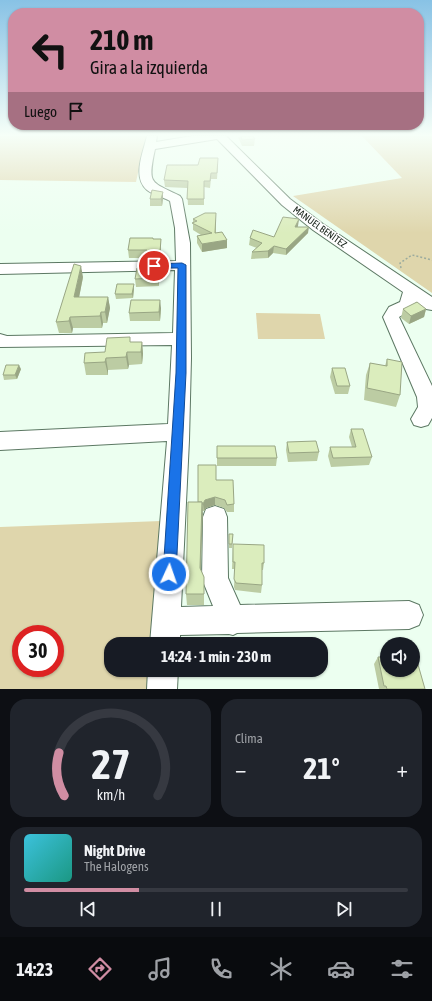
<!DOCTYPE html>
<html lang="es">
<meta charset="utf-8">
<style>
:root{--surface:#171b24;--page:#20242c;--text:#f1f3f6;--muted:#9ea1a6;--line:#363941;--accent:#d08da3}
body{margin:0;font-family:"Asap Condensed",sans-serif;background:var(--page);color:var(--text);height:100vh;display:flex;flex-direction:column;font-size:15px;white-space:nowrap}
*{box-sizing:border-box;margin:0}
p{font-size:13px;color:var(--muted)}
.icon{flex:none;width:22px;height:22px;fill:none;stroke:currentColor;stroke-width:2;stroke-linecap:round;stroke-linejoin:round}
.map{position:relative;height:689px;overflow:hidden}
.side{display:flex;flex-direction:column;gap:10px;padding:10px;background:#0d0f14;flex:1}
.side>*{flex:none}
.guide{position:absolute;left:8px;top:8px;width:416px;height:122px;border-radius:16px;box-shadow:0 1px 3px #0004;background:#d08da3;color:#111;overflow:hidden}
.buttons{position:absolute;left:380px;top:637px;display:grid;gap:8px}
.buttons a{display:grid;place-items:center;width:40px;height:40px;border-radius:50%;background:var(--surface);box-shadow:0 1px 3px #0004;font-size:20px}
.speed{position:absolute;left:12px;top:625px;display:flex;gap:8px;font-size:20px;font-weight:700;text-align:center}
.speed>*{display:grid;place-content:center;width:52px;height:52px;border-radius:50%;background:var(--surface);box-shadow:0 1px 3px #0004;line-height:1}
.speed .limit{border:6px solid #d22;background:#fff;color:#111}
.pin{position:absolute;display:grid;place-items:center;width:34px;height:34px;color:#fff;margin:-17px;border:2px solid #fff;border-radius:50%;box-shadow:0 1px 4px #0007}
.me{position:absolute;width:44px;margin:-22px;rotate:3deg;stroke-linejoin:round;filter:drop-shadow(0 0 3px #0008)}
.turn{display:flex;align-items:center;gap:14px;height:84px;padding:0 16px;font-size:18px}
.turn .icon{width:52px;height:52px;stroke-width:2.5}
.turn b{display:block;font-size:28px;line-height:34px}
.then{display:flex;align-items:center;height:38px;padding:0 16px;background:#0003;gap:8px;font-size:15px}
.big{font-size:30px;font-weight:700;line-height:1.1}
.side .widget{flex:1;display:flex;flex-direction:column;justify-content:center;gap:6px;min-width:0;padding:0 14px;border-radius:16px;background:var(--page)}
.side .dial{align-items:center;gap:0}
.dial svg{height:104px;overflow:visible;fill:none;stroke:var(--line);stroke-width:7;stroke-linecap:round;text-anchor:middle}
.dial text{fill:var(--text);stroke:none}
.song{display:flex;align-items:center;gap:12px}
.cover{width:48px;height:48px;border-radius:6px;background:linear-gradient(135deg,hsl(190 70% 55%),hsl(170 70% 35%))}
.played{height:4px;border-radius:2px;background:linear-gradient(90deg,var(--accent) 30%,var(--line) 30%)}
.keys{display:flex;justify-content:space-around;direction:ltr}
.heat{display:flex;justify-content:space-between;align-items:center;font-size:22px;direction:ltr}
.side .tiles{flex:1;display:grid;gap:10px;grid-template-columns:1fr 1fr}
.widget:last-child{grid-column:span 2}
.trip{position:absolute;left:104px;top:637px;width:224px;height:40px;border-radius:16px;background:var(--surface);box-shadow:0 1px 3px #0004;font-weight:700;line-height:40px;text-align:center}
.dock{display:flex;height:64px;justify-content:space-around;align-items:center;background:#090b0e;color:var(--muted)}
.dock .icon{width:28px;height:28px}
.dock .on{color:var(--accent)}
.dock b{font-size:18px;color:var(--text)}
.map>svg:first-child{display:block}
.green{fill:#dfd6ac;fill-rule:evenodd}
.lines{fill:none;stroke-linecap:round;stroke-linejoin:round}
.minor-casing{stroke:#5c7863;stroke-width:2}
.path{stroke:#9bab9e;stroke-width:1.5;stroke-dasharray:2 2;stroke-linecap:butt}
.minor{fill:#fff;fill-rule:evenodd}
.wall{fill:#bccca3}
.shaded-wall{fill:#99a684}
.building{fill:#dbedbd;stroke:#99a684}
.route{fill:#1a73e8;stroke:#114b97}
.labels{text-anchor:middle;dominant-baseline:central;stroke-width:3;stroke-linejoin:round;paint-order:stroke}
.far-street-label{font-size:10px;fill:#1a251c;stroke:#fff}
</style>
<div class="map">
<svg width="432" height="689" viewBox="0 0 432 689">
<rect width="100%" height="100%" fill="#ecfff0"/>
<g class="green">
<path d="M0 136H146L136 182 0 180Z"/>
<path d="M362 136H432V293L293 196 402 178Z"/>
<path d="M256 313 320 314 325 339H258Z"/>
<path d="M161 521 153 644H111V670H151L150 689H0V527ZM21 634H55V668H21Z"/>
</g>
<g class="lines">
<defs>
<g id="minor">
<path d="M147 136H157L156 142 192 136H226L290 199 323 224 432 297V310L426 309 416 302 413 309 399 317 432 386V418L428 425 421 427 414 425 411 419 418 407 417 397 383 317 389 307 400 302 403 292 313 230 282 205 217 139 155 149C147 186 151 181 180 196L182 199 190 243 191 358 189 440 181 607 213 606 202 579 203 517 206 509 215 506 224 509 227 517 228 578 240 605 409 601 419 605 423 615 419 625 409 629 237 633 233 635 229 634 180 635V644H150L167 441 0 450V432L168 424 172 345 0 347V334L7 336 173 333 175 270 0 274V264L176 261 175 228 170 201C163 197 153 195 147 190 132 177 143 153 147 136Z"/>
<path d="M148 670H178L177 689H147Z"/>
</g>
</defs>
<use href="#minor" class="minor-casing"/>
<path class="path" d="M401 268 400 263 412 255 432 260"/>
<use href="#minor" class="minor"/>
</g>
<g class="wall">
<path d="M253 136 255 139 254 146H242L238 137Z"/>
<path d="M218 164 217 179H211L210 188 204 187V205H188L187 188 165 187 164 180 198 165Z"/>
<path d="M152 190 163 199 162 206H150V199Z"/>
<path d="M193 219 216 220V233L227 240V248L202 252 197 243V236L201 235 193 230Z"/>
<path d="M299 219 297 227 308 233 286 255 273 253 268 258 251 259 252 252 257 248 249 245 250 238 274 237Z"/>
<path d="M153 239H161V247L160 260H147V258H129L128 250Z"/>
<path d="M158 264 159 272V286L136 287 135 279 145 268Z"/>
<path d="M83 277 79 297H108L110 308 107 323H103L102 328H73L72 333H59L56 322Z"/>
<path d="M134 288 133 298 116 299 115 294Z"/>
<path d="M161 308 160 321H130L129 313Z"/>
<path d="M403 309H426L424 317 409 324 401 318Z"/>
<path d="M131 342H142L143 354 142 364 129 365 128 369 108 370V375H86L84 363 105 352Z"/>
<path d="M387 359 400 395 396 407 364 400 366 375 370 363 385 366Z"/>
<path d="M332 368 350 386 348 394H335L330 377Z"/>
<path d="M21 369 17 379 4 380 3 375Z"/>
<path d="M351 429 372 457 369 465 331 467 328 456 330 447H352L349 437Z"/>
<path d="M287 442 319 452 317 461 288 462 286 450Z"/>
<path d="M217 446 277 458 276 466H217Z"/>
<path d="M216 480 234 504V512H227L224 508 215 505 206 508 204 511H202L201 570 204 577V605H187L186 594 198 502Z"/>
<path d="M229 534H233L232 548H229Z"/>
<path d="M233 544 264 563 263 570H262V585L261 593 235 590 234 587 235 569H232Z"/>
<path d="M387 655V670L425 689H379L374 664 378 657H386Z"/>
</g>
<g class="shaded-wall">
<path d="M163 192V199L162 206 161 199Z"/>
<path d="M299 219 298 226 295 234V227Z"/>
<path d="M309 227 308 233 286 255V249Z"/>
<path d="M227 240V248L202 252V244Z"/>
<path d="M274 246 273 253 268 258V251Z"/>
<path d="M158 264 159 272V286L158 278Z"/>
<path d="M81 266 83 277 77 308 74 297Z"/>
<path d="M134 284V288L133 298 132 294Z"/>
<path d="M108 297 110 308 107 323 105 312Z"/>
<path d="M160 300 161 308 160 321 159 312Z"/>
<path d="M426 309 424 317 409 324 411 316Z"/>
<path d="M101 312 103 323 102 328 100 316Z"/>
<path d="M70 317 73 328 72 333 69 321Z"/>
<path d="M142 342 143 354 142 364 141 352Z"/>
<path d="M127 352 129 365 128 369 126 357Z"/>
<path d="M106 358 108 370V375L105 362Z"/>
<path d="M19 365 21 369 17 379 15 375Z"/>
<path d="M215 497V505L206 508 204 511 203 504 205 500Z"/>
<path d="M202 502 203 514 200 579V568Z"/>
</g>
<g class="building">
<path d="M241 136H253L255 139 242 140Z"/>
<path d="M200 158H218L217 173H211L210 181H204V199H187L188 181 164 180 167 165H198Z"/>
<path d="M152 190 163 192 161 199H150Z"/>
<path d="M205 213H216L215 233 222 232 227 240 202 244 197 236 212 233 192 223 197 221 193 219Z"/>
<path d="M283 217 299 219 295 227H309L286 249 274 246 268 251 252 252 262 243 250 238 253 230 274 237Z"/>
<path d="M130 238H153V239H161L160 252H147V250H128Z"/>
<path d="M74 264 81 266 74 297H108L105 312H101L100 316 70 317 69 321 56 322Z"/>
<path d="M145 264H158V278L135 279 137 268H145Z"/>
<path d="M117 284H134L132 294H115Z"/>
<path d="M131 300H160L159 312 129 313Z"/>
<path d="M417 302 426 309 411 316 403 309Z"/>
<path d="M130 337V342H142L141 352H127L126 357 106 358 105 362 84 363 85 353 105 352 107 338Z"/>
<path d="M387 359 402 362 400 395 367 388 370 363 387 366Z"/>
<path d="M6 365H19L15 375H3Z"/>
<path d="M332 368H345L350 386H337Z"/>
<path d="M351 429H363L372 457 333 458 330 447H356Z"/>
<path d="M316 441 319 452 289 453 287 442Z"/>
<path d="M217 446H275L277 458H217Z"/>
<path d="M198 465H216V480H233L234 504 227 505 225 500 215 497 205 500 203 504H202V502H198Z"/>
<path d="M188 502H202L200 568 204 577V594H186Z"/>
<path d="M229 534H233L232 544H229Z"/>
<path d="M233 544 264 545V563H262V585L236 583 234 579 235 562H233Z"/>
<path d="M413 654H415L425 689H387L386 686H384L378 657H387V670H413Z"/>
</g>
<linearGradient id="sky" x2="0" y2="1"><stop stop-color="#88c2e5"/><stop offset="0.58" stop-color="#f6fff8"/><stop offset="1" stop-color="#f6fff8" stop-opacity="0"/></linearGradient>
<rect width="432" height="233" fill="url(#sky)"/>
<path class="route" d="M182 263 186 265V373L176 574 174 579 169 581 165 579 163 574 176 373 178 268H154L150 266 154 264Z"/>
<g class="labels">
<g class="far-street-label">
<text transform="translate(320 227) rotate(36)">MANUEL BENÍTEZ</text>
</g>
</g>
</svg>
<div class="buttons">
<a><svg class="icon" aria-label="sound" viewBox="0 0 24 24"><path d="M4 9h4l5-4v14l-5-4H4zM17 9q2 3 0 6"/></svg></a>
</div>
<div class="speed"><div class="limit">30</div></div>
<div class="pin" style="left:154px;top:266px;background:#d93025"><svg class="icon" aria-label="arrive" viewBox="0 0 24 24"><path d="M6 21V4h12l-3 4 3 4H6"/></svg></div>
<svg class="me" style="left:169px;top:574px" viewBox="-20 -20 40 40"><circle r="17" fill="#1a73e8" stroke="#fff" stroke-width="3"/><path d="M0-11L8 9 0 5-8 9z" fill="#fff"/></svg>
<div class="trip">14:24 · 1 min · 230 m</div>
<div class="guide">
<div class="turn"><svg class="icon" aria-label="left" viewBox="0 0 24 24"><path d="M17 20v-9H6M10 6l-5 5 5 5"/></svg><div><b>210 m</b>Gira a la izquierda</div></div>
<div class="then">Luego<svg class="icon" aria-label="arrive" viewBox="0 0 24 24"><path d="M6 21V4h12l-3 4 3 4H6"/></svg></div>
</div>
</div>
<section class="side">
<div class="tiles">
<div class="widget dial"><svg viewBox="0 0 100 80">
<path d="M14 69A42 42 0 1 1 86 69"/>
<path d="M14 69A42 42 0 0 1 10 36" stroke="#d08da3"/>
<text x="50" y="56" font-size="32" font-weight="700">27</text>
<text x="50" y="72" font-size="11">km/h</text>
</svg></div>
<div class="widget"><p>Clima</p>
<div class="heat"><a>−</a><b class="big">21°</b><a>+</a></div>
</div>
<div class="widget">
<div class="song"><i class="cover"></i><div><b>Night Drive</b><p>The Halogens</p></div></div>
<div class="played"></div>
<div class="keys"><svg class="icon" aria-label="previous" viewBox="0 0 24 24"><path d="M18 5L8 12l10 7zM5 5v14"/></svg><svg class="icon" aria-label="pause" viewBox="0 0 24 24"><path d="M8 5v14M16 5v14"/></svg><svg class="icon" aria-label="next" viewBox="0 0 24 24"><path d="M6 5l10 7-10 7zM19 5v14"/></svg></div>
</div>
</div>
</section>
<nav class="dock">
<b>14:23</b>
<svg class="icon on" aria-label="directions" viewBox="0 0 24 24"><path d="M12 3l9 9-9 9-9-9zM9 14v-3h6M13 9l2 2-2 2"/></svg>
<svg class="icon" aria-label="music" viewBox="0 0 24 24"><path d="M9 18V5l10-2v13"/><circle cx="6" cy="18" r="3"/><circle cx="16" cy="16" r="3"/></svg>
<svg class="icon" aria-label="phone" viewBox="0 0 24 24"><path d="M5 4h4l2 5-3 2q2 4 5 5l2-3 5 2v4C11 20 4 13 5 4z"/></svg>
<svg class="icon" aria-label="climate" viewBox="0 0 24 24"><path d="M12 3v18M4 7l16 10M4 17L20 7"/></svg>
<svg class="icon" aria-label="car" viewBox="0 0 24 24"><path d="M5 17H2v-5l4-1 3-4h7l3 4 3 1v5h-3M9 17h6M6 11h13"/><circle cx="7" cy="17" r="2"/><circle cx="17" cy="17" r="2"/></svg>
<svg class="icon" aria-label="filters" viewBox="0 0 24 24"><path d="M4 7h16M4 17h16"/><circle cx="9" cy="7" r="2"/><circle cx="15" cy="17" r="2"/></svg>
</nav>
